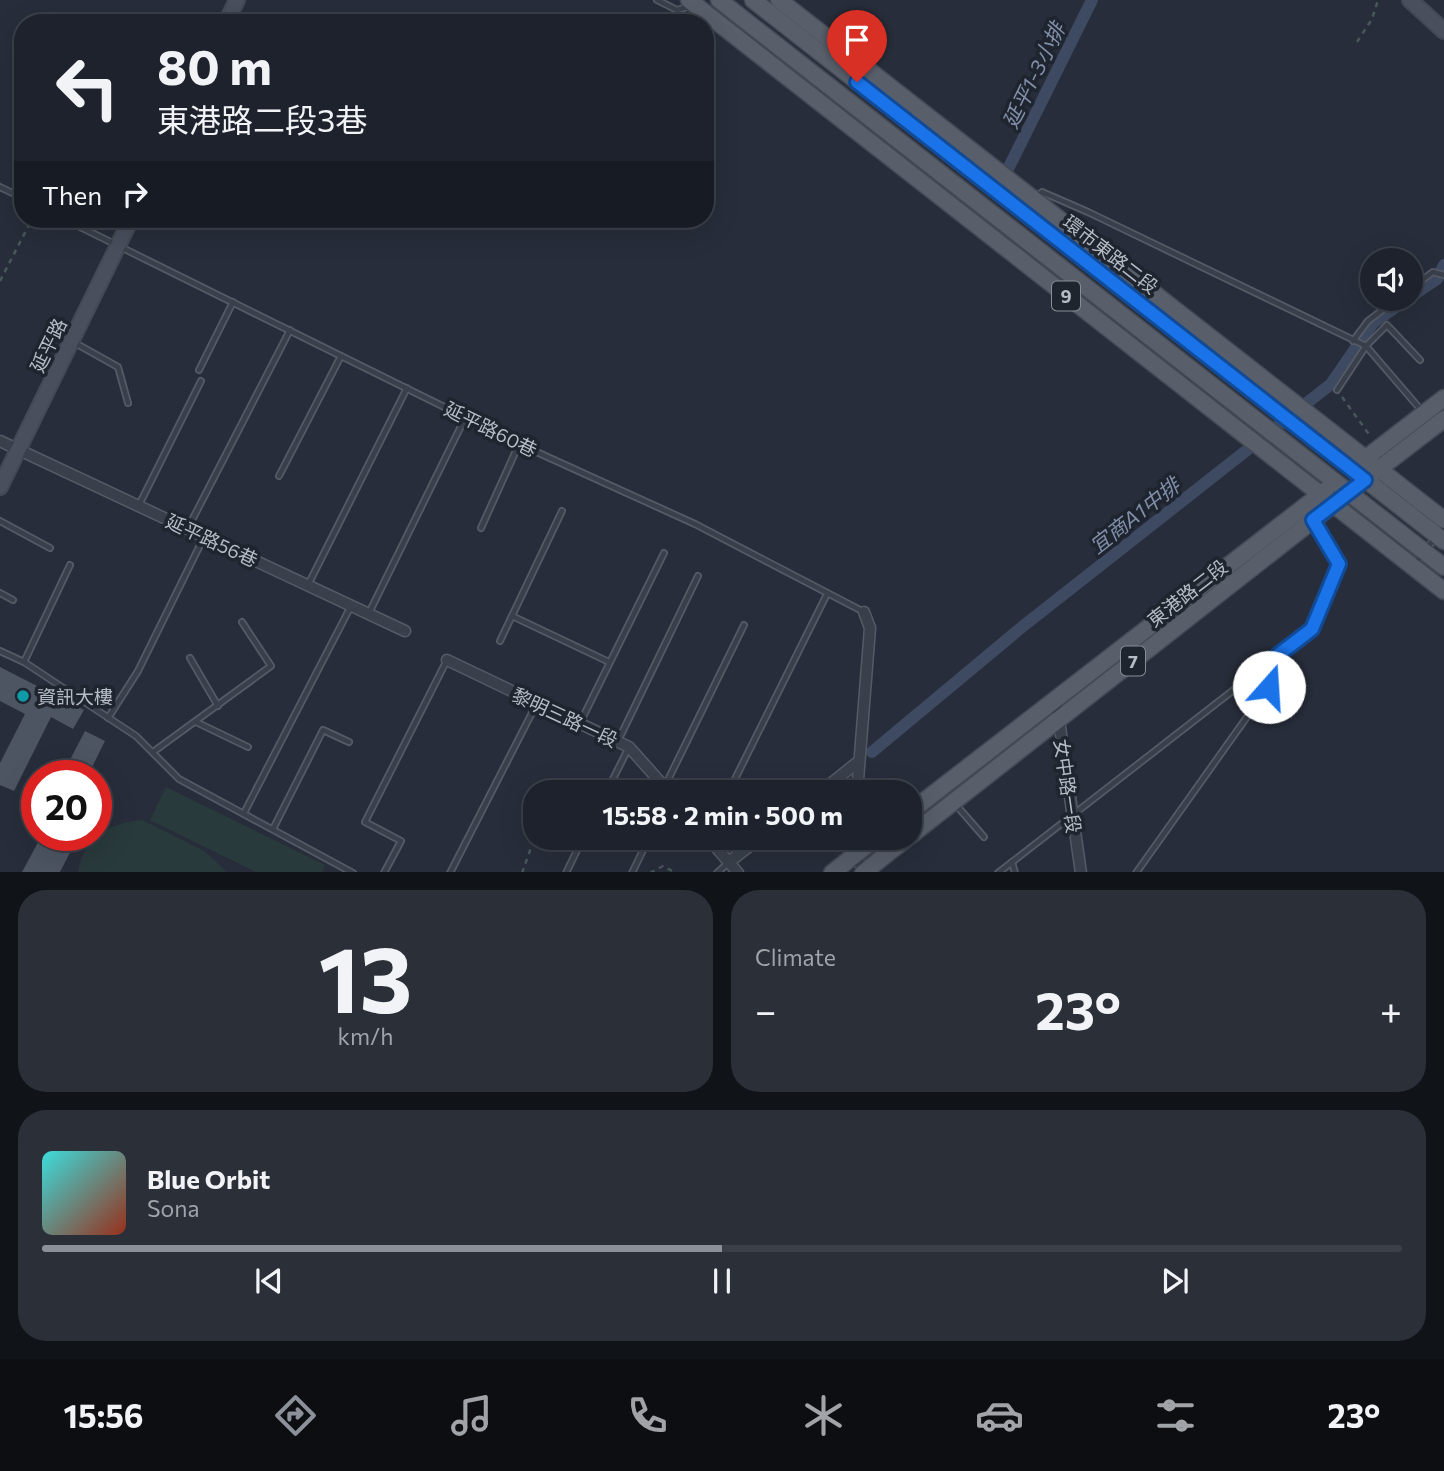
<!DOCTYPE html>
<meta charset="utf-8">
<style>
:root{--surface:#1d222c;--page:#2a2f38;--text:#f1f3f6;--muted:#a0a4a9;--line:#3b3f48;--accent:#8c9099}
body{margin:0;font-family:Commissioner,"Noto Sans TC",sans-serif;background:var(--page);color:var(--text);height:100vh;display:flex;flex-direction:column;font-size:26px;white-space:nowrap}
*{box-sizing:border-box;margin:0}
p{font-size:23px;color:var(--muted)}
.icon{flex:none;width:38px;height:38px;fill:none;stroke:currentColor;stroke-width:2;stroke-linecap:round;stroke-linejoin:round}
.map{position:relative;height:872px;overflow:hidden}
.details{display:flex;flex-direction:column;gap:18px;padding:18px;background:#101318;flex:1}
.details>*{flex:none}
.top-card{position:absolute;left:14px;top:14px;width:700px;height:214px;border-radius:28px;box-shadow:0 7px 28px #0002,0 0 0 2px var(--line);background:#1d222c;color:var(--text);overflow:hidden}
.controls{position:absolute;left:1360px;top:248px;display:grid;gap:14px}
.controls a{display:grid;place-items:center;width:63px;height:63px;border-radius:50%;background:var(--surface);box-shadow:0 7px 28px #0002,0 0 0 2px var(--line);font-size:35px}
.speed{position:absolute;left:21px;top:760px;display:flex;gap:14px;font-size:35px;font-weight:700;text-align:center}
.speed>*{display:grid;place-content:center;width:91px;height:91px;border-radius:50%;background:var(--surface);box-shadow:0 7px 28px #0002,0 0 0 2px var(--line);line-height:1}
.speed .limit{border:10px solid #d22;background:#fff;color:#111}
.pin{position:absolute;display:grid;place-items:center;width:60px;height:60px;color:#fff;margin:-72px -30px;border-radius:50% 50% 50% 0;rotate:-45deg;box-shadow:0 0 7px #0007}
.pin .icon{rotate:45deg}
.me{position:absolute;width:77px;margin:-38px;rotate:19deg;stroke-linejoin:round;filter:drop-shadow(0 0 5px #0008)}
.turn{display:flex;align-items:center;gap:24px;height:147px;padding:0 28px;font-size:32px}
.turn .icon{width:91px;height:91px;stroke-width:2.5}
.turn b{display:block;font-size:49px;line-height:60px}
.then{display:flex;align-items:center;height:66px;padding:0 28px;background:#0003;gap:14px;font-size:26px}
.big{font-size:52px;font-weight:700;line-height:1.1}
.details .tile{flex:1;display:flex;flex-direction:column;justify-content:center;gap:10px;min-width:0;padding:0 24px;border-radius:28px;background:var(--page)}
.details .dial{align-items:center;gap:0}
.dial b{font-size:91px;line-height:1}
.song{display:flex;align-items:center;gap:21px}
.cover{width:84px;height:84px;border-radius:10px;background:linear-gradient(135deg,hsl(180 70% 55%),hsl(10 70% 35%))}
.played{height:7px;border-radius:4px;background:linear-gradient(90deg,var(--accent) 50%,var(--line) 50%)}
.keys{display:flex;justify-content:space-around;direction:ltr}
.heat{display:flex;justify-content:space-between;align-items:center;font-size:38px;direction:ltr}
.details .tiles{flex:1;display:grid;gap:18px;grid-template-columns:1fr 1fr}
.tile:last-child{grid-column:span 2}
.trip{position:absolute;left:523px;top:780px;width:399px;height:70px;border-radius:28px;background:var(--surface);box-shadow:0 7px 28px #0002,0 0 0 2px var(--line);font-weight:700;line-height:70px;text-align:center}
.tab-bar{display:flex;height:112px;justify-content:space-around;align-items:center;background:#0c0e12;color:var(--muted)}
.tab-bar .icon{width:49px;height:49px}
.tab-bar .current{color:var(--accent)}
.tab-bar b{font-size:32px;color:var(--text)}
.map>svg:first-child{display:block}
.green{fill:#293a3c}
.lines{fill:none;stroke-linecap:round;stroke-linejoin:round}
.canal{stroke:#3e4a61;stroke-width:12}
.building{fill:#4d5563}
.lane-casing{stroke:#555b66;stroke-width:8}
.street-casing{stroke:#555b66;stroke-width:13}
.secondary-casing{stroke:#434954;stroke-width:18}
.primary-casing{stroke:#434954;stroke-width:19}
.path{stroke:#48575a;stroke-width:2.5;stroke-dasharray:5 5;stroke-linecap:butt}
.lane{stroke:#3a404b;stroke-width:4.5}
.street{stroke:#3a404b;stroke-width:10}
.secondary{stroke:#494f5d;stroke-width:14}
.primary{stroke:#585e6a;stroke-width:16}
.route-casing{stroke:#114b97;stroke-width:18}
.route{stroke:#1a73e8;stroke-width:12}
.culture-dot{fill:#0f9aa8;stroke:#1f252f;stroke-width:2.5}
.labels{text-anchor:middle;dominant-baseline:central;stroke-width:7;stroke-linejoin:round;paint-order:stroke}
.shield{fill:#1f252f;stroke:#898e99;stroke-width:2}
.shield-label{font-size:18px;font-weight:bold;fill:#b6bbc6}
.street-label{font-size:19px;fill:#b6bbc6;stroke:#1f252f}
.poi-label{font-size:19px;fill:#b6bbc6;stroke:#1f252f;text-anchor:start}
.water-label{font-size:21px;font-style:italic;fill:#818faa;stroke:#1f252f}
</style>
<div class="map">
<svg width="1444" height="873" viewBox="0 0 1444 873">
<rect width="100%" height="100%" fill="#272d3a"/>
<g class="green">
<path d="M166 787 325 865 322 872H256L150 820Z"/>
<path d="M142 820 204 851 227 872H78C83 838 109 823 142 820Z"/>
</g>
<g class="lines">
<g class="canal">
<path d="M1009 167 1092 0"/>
<path d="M1410 297 1437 279 1444 265"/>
<path d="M872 752 1022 627 1331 384 1373 323 1407 299"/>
</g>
</g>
<g class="building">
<path d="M0 667 84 710 73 729 51 717 14 791 0 785V763L25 714 0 701Z"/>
<path d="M85 731 105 741 88 775H62Z"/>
<path d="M42 835H79L60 872H22Z"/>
</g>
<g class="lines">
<defs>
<g id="lane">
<path d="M657 0 677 10 691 6"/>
<path d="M0 187 23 198"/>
<path d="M1036 198 1042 192 1088 212 1366 346 1337 390"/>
<path d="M64 219 519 444 695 524 864 612"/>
<path d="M1410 289 1433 272 1444 275"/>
<path d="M1353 341 1368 321 1397 299"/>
<path d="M75 343 118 367 128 403"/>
<path d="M1420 360 1387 325 1366 346 1421 410"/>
<path d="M199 370 233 302"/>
<path d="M279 476 341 356"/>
<path d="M139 505 201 381"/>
<path d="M0 521 50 548"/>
<path d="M188 528 290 330"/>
<path d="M481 528 519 444"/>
<path d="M1415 563 1444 527"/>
<path d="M308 585 407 388"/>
<path d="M0 593 13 600"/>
<path d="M369 613 465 418"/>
<path d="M512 616 609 662"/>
<path d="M500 641 562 511"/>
<path d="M0 651 24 662 136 736 179 779 353 873"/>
<path d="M190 658 218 706"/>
<path d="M24 662 70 565"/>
<path d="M108 718 138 671 204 537"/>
<path d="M196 722 248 747"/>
<path d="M580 723 664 553"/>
<path d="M618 741 698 576"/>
<path d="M153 752 271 666 242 622"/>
<path d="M665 786 744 625"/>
<path d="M606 793 629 747"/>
<path d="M728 793 827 594"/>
<path d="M957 806 984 837"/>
<path d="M244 813 351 606"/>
<path d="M273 829 323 730 349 742"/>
<path d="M1012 862 1015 873"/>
<path d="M384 873 401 841 365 822 447 660"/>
<path d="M450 873 536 705"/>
<path d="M566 873 583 838"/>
<path d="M632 873 649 838"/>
<path d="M717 873 728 863"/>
<path d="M998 873 1312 629 1339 564 1315 524"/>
<path d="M1136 873 1269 686 1278 656"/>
</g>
<g id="street">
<path d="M0 441 405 631"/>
<path d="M447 660 629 747 670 793"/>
<path d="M1056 699 1081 873"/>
<path d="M819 793 859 761"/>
<path d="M857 793 870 628 864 612"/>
<path d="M708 838 738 873"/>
<path d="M855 838 854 856 865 871"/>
<path d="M729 862 760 838"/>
</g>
<g id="secondary">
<path d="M1410 0 1444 31"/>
<path d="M226 23 237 0"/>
<path d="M0 487 131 219"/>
</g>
<g id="primary">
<path d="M689 0 1444 591"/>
<path d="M719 0 1444 567"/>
<path d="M753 0 1444 541"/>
<path d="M779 0 1444 520"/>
<path d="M1357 465 1444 398"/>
<path d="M1371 475 1444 419"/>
<path d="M910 812 1326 490"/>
<path d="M910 836 1340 499"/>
<path d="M832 873 876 838"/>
<path d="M863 873 907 838"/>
</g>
</defs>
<use href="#lane" class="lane-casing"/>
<use href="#street" class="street-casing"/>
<use href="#secondary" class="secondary-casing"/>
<use href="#primary" class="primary-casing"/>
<g class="path">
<path d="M1357 42 1372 19 1378 0"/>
<path d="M0 281 31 221"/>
<path d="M1342 397 1371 437"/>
<path d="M522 873 532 845"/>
<path d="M650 873 663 866 676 873"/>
</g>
<use href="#lane" class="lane"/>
<use href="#street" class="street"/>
<use href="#secondary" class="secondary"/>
<use href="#primary" class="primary"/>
</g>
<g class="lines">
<defs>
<path id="route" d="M857 82 1365 480 1313 520 1339 564 1312 629 1278 655 1269 687"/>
</defs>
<use href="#route" class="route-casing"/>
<use href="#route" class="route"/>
</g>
<circle class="culture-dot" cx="23" cy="696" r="7"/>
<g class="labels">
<g class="shield">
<rect x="1052" y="281.5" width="28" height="29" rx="5"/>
<rect x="1121" y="646.5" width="24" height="29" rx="5"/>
</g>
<g class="shield-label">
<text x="1066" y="296">9</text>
<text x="1133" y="661">7</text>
</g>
<g class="street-label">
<text transform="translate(1111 254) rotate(38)">環市東路二段</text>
<text transform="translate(48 345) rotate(-64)">延平路</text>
<text transform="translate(491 429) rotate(26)">延平路60巷</text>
<text transform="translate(212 540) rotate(25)">延平路56巷</text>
<text transform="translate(1187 593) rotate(-38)">東港路二段</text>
<text transform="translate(565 717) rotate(25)">黎明三路一段</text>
<text transform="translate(1068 786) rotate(82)">女中路一段</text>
</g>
<g class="poi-label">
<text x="37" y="696">資訊大樓</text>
</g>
<g class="water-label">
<text transform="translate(1033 75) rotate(-64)">延平1-3小排</text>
<text transform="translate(1134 515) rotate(-38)">宜商A1中排</text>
</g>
</g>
</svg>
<div class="controls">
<a><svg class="icon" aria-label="sound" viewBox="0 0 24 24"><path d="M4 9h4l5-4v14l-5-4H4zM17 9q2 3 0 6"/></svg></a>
</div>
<div class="speed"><div class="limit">20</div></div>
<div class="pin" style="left:857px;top:82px;background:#d93025"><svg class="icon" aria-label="arrive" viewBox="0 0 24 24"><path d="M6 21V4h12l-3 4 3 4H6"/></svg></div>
<svg class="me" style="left:1269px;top:687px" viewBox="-20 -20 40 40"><circle r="19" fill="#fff"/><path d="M0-13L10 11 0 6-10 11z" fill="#1a73e8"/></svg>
<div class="trip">15:58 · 2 min · 500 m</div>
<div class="top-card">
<div class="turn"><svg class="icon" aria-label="left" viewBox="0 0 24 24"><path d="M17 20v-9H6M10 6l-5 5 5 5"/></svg><div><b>80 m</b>東港路二段3巷</div></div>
<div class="then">Then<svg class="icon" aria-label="right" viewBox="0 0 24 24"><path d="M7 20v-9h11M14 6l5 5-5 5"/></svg></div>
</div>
</div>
<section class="details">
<div class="tiles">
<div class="tile dial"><b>13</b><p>km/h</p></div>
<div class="tile"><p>Climate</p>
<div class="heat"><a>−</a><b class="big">23°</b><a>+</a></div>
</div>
<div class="tile">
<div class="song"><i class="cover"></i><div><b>Blue Orbit</b><p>Sona</p></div></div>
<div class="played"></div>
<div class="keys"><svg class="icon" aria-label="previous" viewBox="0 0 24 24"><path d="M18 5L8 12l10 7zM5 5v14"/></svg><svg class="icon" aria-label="pause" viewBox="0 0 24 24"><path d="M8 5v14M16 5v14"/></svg><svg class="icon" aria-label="next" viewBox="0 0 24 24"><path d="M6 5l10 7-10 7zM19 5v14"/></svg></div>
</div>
</div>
</section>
<nav class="tab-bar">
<b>15:56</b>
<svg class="icon current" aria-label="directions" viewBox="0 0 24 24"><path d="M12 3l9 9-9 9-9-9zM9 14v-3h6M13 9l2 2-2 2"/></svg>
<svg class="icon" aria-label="music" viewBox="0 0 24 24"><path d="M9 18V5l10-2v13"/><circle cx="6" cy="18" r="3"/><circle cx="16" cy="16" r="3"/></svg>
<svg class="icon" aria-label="phone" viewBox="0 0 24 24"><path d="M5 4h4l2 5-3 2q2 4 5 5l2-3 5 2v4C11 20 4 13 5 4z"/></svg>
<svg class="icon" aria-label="climate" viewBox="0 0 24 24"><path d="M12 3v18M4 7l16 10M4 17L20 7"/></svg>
<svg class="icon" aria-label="car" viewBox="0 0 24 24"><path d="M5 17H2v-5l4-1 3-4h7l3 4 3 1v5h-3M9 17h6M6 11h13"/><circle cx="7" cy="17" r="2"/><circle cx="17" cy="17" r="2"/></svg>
<svg class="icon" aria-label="filters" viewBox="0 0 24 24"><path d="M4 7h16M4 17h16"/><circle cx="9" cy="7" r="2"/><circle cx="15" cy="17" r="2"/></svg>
<b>23°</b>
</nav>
